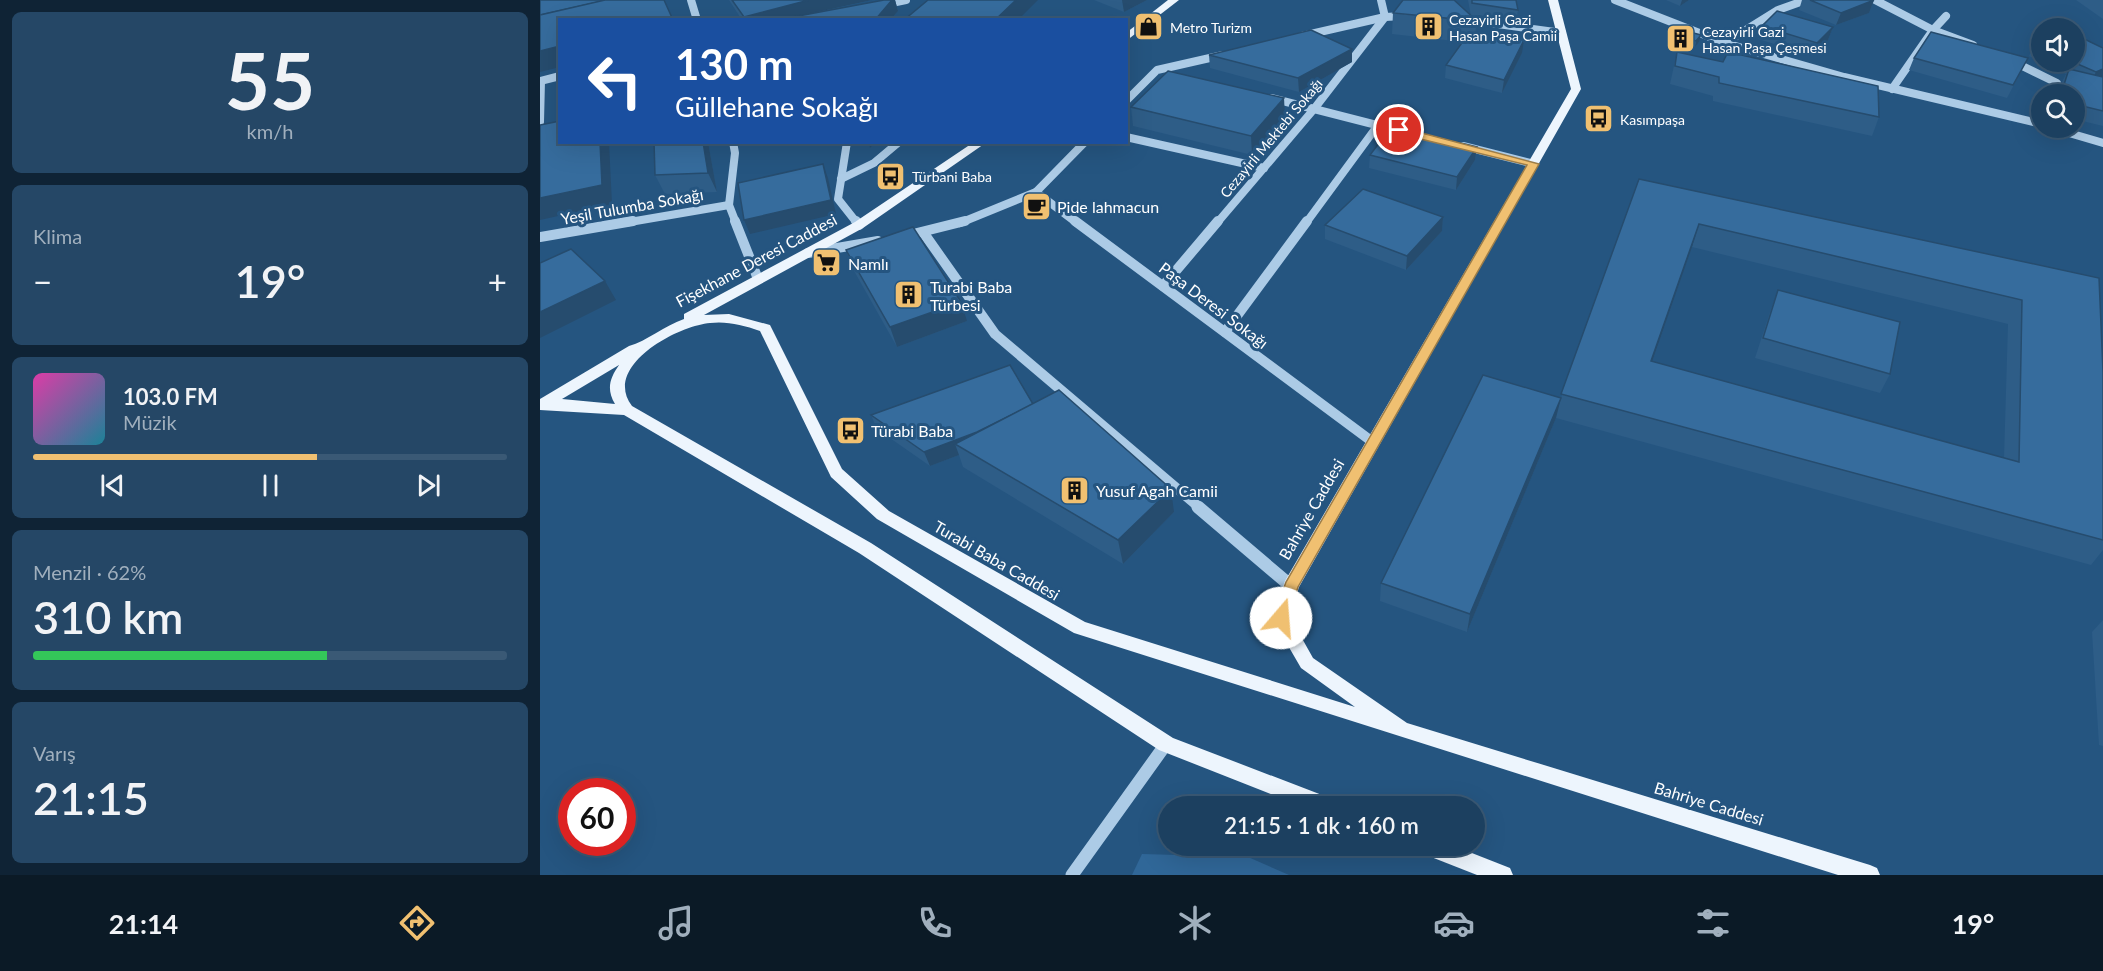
<!DOCTYPE html>
<html lang="tr">
<meta charset="utf-8">
<style>
:root{--surface:#1c4060;--page:#254766;--text:#f1f3f6;--muted:#a0afbd;--line:#3a5975;--accent:#f0c071}
body{margin:0;font-family:Lato,sans-serif;background:var(--page);color:var(--text);height:100vh;display:flex;flex-direction:column;font-size:22px;white-space:nowrap}
*{box-sizing:border-box;margin:0}
p{font-size:20px;color:var(--muted)}
.icon{flex:none;width:33px;height:33px;fill:none;stroke:currentColor;stroke-width:2;stroke-linecap:round;stroke-linejoin:round}
.map{position:relative;flex:1;overflow:hidden}
.drawer{display:flex;flex-direction:column;gap:12px;padding:12px;background:#0f2335;width:540px}
.drawer>*{flex:none}
.top-card{position:absolute;left:18px;top:18px;width:570px;height:126px;border-radius:0px;box-shadow:0 6px 24px #0002,0 0 0 2px var(--line);background:#1a4fa0;color:#fff;overflow:hidden}
.fabs{position:absolute;left:1491px;top:18px;display:grid;gap:12px}
.fabs a{display:grid;place-items:center;width:54px;height:54px;border-radius:50%;background:var(--surface);box-shadow:0 6px 24px #0002,0 0 0 2px var(--line);font-size:30px}
.speed{position:absolute;left:18px;top:778px;display:flex;gap:12px;font-size:30px;font-weight:700;text-align:center}
.speed>*{display:grid;place-content:center;width:78px;height:78px;border-radius:50%;background:var(--surface);box-shadow:0 6px 24px #0002,0 0 0 2px var(--line);line-height:1}
.speed .limit{border:9px solid #d22;background:#fff;color:#111}
.pin{position:absolute;display:grid;place-items:center;width:51px;height:51px;color:#fff;margin:-26px;border:3px solid #fff;border-radius:50%;box-shadow:0 2px 6px #0007}
.me{position:absolute;width:66px;margin:-33px;rotate:18deg;stroke-linejoin:round;filter:drop-shadow(0 0 4px #0008)}
.turn{display:flex;align-items:center;gap:21px;height:126px;padding:0 18px;font-size:27px}
.turn .icon{width:78px;height:78px;stroke-width:2.5}
.turn b{display:block;font-size:42px;line-height:51px}
.big{font-size:45px;font-weight:600;line-height:1.1}
.drawer .card{flex:1;display:flex;flex-direction:column;justify-content:center;gap:9px;min-width:0;padding:0 21px;border-radius:9px;background:var(--page)}
.drawer .dial{align-items:center;gap:0}
.dial b{font-size:78px;line-height:1}
.song{display:flex;align-items:center;gap:18px}
.cover{width:72px;height:72px;border-radius:9px;background:linear-gradient(135deg,hsl(320 70% 55%),hsl(190 70% 35%))}
.played{height:6px;border-radius:3px;background:linear-gradient(90deg,var(--accent) 60%,var(--line) 60%)}
.keys{display:flex;justify-content:space-around;direction:ltr}
.heat{display:flex;justify-content:space-between;align-items:center;font-size:33px;direction:ltr}
.charge{height:9px;border-radius:4px;background:linear-gradient(90deg,#34c759 62%,var(--line) 0)}
.trip{position:absolute;left:618px;top:796px;width:327px;height:60px;border-radius:30px;background:var(--surface);box-shadow:0 6px 24px #0002,0 0 0 2px var(--line);font-weight:600;line-height:60px;text-align:center}
.dock{display:flex;height:96px;justify-content:space-around;align-items:center;background:#0b1a26;color:var(--muted)}
.dock .icon{width:42px;height:42px}
.dock .current{color:var(--accent)}
.dock b{font-size:27px;color:var(--text)}
main{display:flex;flex:1;min-height:0}
.map>svg:first-child{display:block}
.green{fill:#306798}
.lines{fill:none;stroke-linecap:round;stroke-linejoin:round}
.minor-far2{stroke:#accbe6;stroke-width:8}
.minor-far1{stroke:#accbe6;stroke-width:10}
.minor{stroke:#accbe6;stroke-width:13}
.major{fill:#edf5fd;fill-rule:evenodd}
.wall{fill:#2e5d87;fill-rule:evenodd}
.shaded-wall{fill:#264c6e}
.building{fill:#366c9d;stroke:#264c6e;stroke-width:1.5;fill-rule:evenodd}
.route{fill:#f0c071;stroke:#9c7d49;stroke-width:1.5}
.labels{text-anchor:middle;dominant-baseline:central;stroke-width:6;stroke-linejoin:round;paint-order:stroke}
.far-poi-label{font-size:14px;fill:#fff;stroke:#255580;text-anchor:start}
.far-street-label{font-size:14px;fill:#fff;stroke:#255580}
.street-label{font-size:16px;fill:#fff;stroke:#255580}
.poi-label{font-size:16px;fill:#fff;stroke:#255580;text-anchor:start}
</style>
<main>
<section class="drawer">
<div class="card dial"><b>55</b><p>km/h</p></div>
<div class="card"><p>Klima</p>
<div class="heat"><a>−</a><b class="big">19°</b><a>+</a></div>
</div>
<div class="card">
<div class="song"><i class="cover"></i><div><b>103.0 FM</b><p>Müzik</p></div></div>
<div class="played"></div>
<div class="keys"><svg class="icon" aria-label="previous" viewBox="0 0 24 24"><path d="M18 5L8 12l10 7zM5 5v14"/></svg><svg class="icon" aria-label="pause" viewBox="0 0 24 24"><path d="M8 5v14M16 5v14"/></svg><svg class="icon" aria-label="next" viewBox="0 0 24 24"><path d="M6 5l10 7-10 7zM19 5v14"/></svg></div>
</div>
<div class="card"><p>Menzil · 62%</p><b class="big">310 km</b><div class="charge"></div></div>
<div class="card"><p>Varış</p><b class="big">21:15</b></div>
</section>
<div class="map">
<svg width="1563" height="875" viewBox="0 0 1563 875">
<rect width="100%" height="100%" fill="#255580"/>
<path class="green" d="M602 854 708 857 749 875H592Z"/>
<g class="lines">
<g class="minor-far2">
<path d="M151 0 157 20"/>
<path d="M1075 0 1185 43 1304 77 1502 124"/>
<path d="M1335 0 1393 30 1433 45"/>
<path d="M342 5 366 0"/>
<path d="M922 19 1022 33"/>
<path d="M762 36 845 17 864 16"/>
<path d="M1185 43 1238 10 1266 0"/>
<path d="M1472 61 1517 83 1514 94"/>
<path d="M0 81 20 76"/>
<path d="M1352 89 1393 30 1406 16"/>
<path d="M731 98 864 132"/>
<path d="M586 101 617 70 683 55"/>
<path d="M0 122 1 81"/>
<path d="M1512 128 1563 143"/>
<path d="M586 137 724 168"/>
<path d="M193 142 195 153 189 205 196 223"/>
<path d="M307 142 298 199 317 223"/>
<path d="M923 146 994 164"/>
<path d="M301 179 334 163 359 142"/>
<path d="M496 192 537 223"/>
<path d="M84 223 189 205"/>
<path d="M420 223 496 192 545 142"/>
<path d="M677 223 774 109 845 17 841 0"/>
<path d="M766 223 838 125"/>
</g>
<g class="minor-far1">
<path d="M195 221 218 279"/>
<path d="M316 221 319 225"/>
<path d="M535 221 834 443"/>
<path d="M383 232 455 334 660 508"/>
<path d="M377 233 425 221"/>
<path d="M0 237 93 221"/>
<path d="M268 253 338 241"/>
<path d="M623 286 678 221"/>
<path d="M685 332 767 221"/>
</g>
<g class="minor">
<path d="M658 507 751 586"/>
<path d="M532 875 626 744"/>
</g>
<g class="major">
<path d="M628 0H639L586 41V33Z"/>
<path d="M1008 0H1018L1041 89 759 587 750 617 773 658 867 723 1330 865 1337 868 1340 875H1298L534 633 337 519 291 477 220 331C203 325 187 321 170 323 136 326 62 367 92 406L331 543 633 738 795 800 798 807H764L619 750 319 553 84 415 0 410V399L89 346C107 341 124 326 144 319V314L315 222 434 142H447L323 228 164 315 189 314 230 325 302 469 349 511 545 622 815 707 761 668 732 618 745 581 1031 89ZM79 365C70 378 66 389 75 404L22 399Z"/>
<path d="M878 846H914L970 868 973 875H937L881 853Z"/>
</g>
</g>
<g class="wall">
<path d="M189 0H332L275 13 355 0 358 11 350 20H202Z"/>
<path d="M554 0H607L584 12Z"/>
<path d="M928 0H976L978 10 976 23 931 16Z"/>
<path d="M1126 0H1149L1140 6Z"/>
<path d="M1262 0H1334L1329 13 1296 25 1259 10Z"/>
<path d="M1536 0H1563V19Z"/>
<path d="M853 13 937 21 935 34 982 53 962 93 905 78 906 65 923 42 852 34Z"/>
<path d="M1222 26 1293 27 1288 40 1273 56 1218 39Z"/>
<path d="M1138 29 1159 42 1155 47 1133 42 1134 35Z"/>
<path d="M1502 41V62H1534L1563 48V126L1534 119V94H1518L1522 82 1526 74 1489 56 1495 43Z"/>
<path d="M812 49V62L759 92 670 68 669 55Z"/>
<path d="M1137 52 1339 117 1332 136 1173 101V96L1130 84Z"/>
<path d="M1374 58H1488L1467 98 1369 70Z"/>
<path d="M591 107 745 116 712 155 593 126Z"/>
<path d="M168 142 177 192 125 194 115 175Z"/>
<path d="M937 147 935 160 916 190 829 168 830 155Z"/>
<path d="M1099 179 1559 278 1563 372V550L1551 565 1016 418 927 632 840 601 841 583 1021 398ZM1152 247 1468 324 1464 458 1112 362Z"/>
<path d="M903 217 902 231 866 270 785 239V225Z"/>
<path d="M306 250 427 321 357 347 313 269Z"/>
<path d="M1238 290 1350 374 1340 393 1215 358 1231 309Z"/>
<path d="M493 404 634 512 583 564 423 467 419 455 390 466 337 429 331 415Z"/>
<path d="M1563 620V746L1559 745 1552 632Z"/>
</g>
<g class="shaded-wall">
<path d="M269 0H332L273 13 249 20H205L204 17Z"/>
<path d="M352 0H355L358 11 350 20H335Z"/>
<path d="M476 0H498L478 20H455Z"/>
<path d="M582 0H607L584 12Z"/>
<path d="M1142 0H1149L1140 6Z"/>
<path d="M1334 0 1329 13 1296 25 1301 13Z"/>
<path d="M1293 27 1288 40 1273 56 1277 43Z"/>
<path d="M1161 35 1159 42 1155 47 1156 41Z"/>
<path d="M984 40 982 53 962 93 964 80Z"/>
<path d="M20 46V67L0 72V51Z"/>
<path d="M812 49V62L759 92 758 78Z"/>
<path d="M1563 69V80L1549 85 1556 72Z"/>
<path d="M744 98 745 116 712 155 711 136Z"/>
<path d="M60 142H69L72 204 0 220V198Z"/>
<path d="M163 142H168L177 192 168 173Z"/>
<path d="M329 142H335L330 148Z"/>
<path d="M937 147 935 160 916 190 917 177Z"/>
<path d="M283 164 288 178 296 214 210 234 204 220Z"/>
<path d="M903 217 902 231 866 270 867 256Z"/>
<path d="M1159 224 1152 247 1104 385 1111 361Z"/>
<path d="M65 281 76 300 0 338V312Z"/>
<path d="M421 302 427 321 357 347 350 327Z"/>
<path d="M1021 398 1016 418 927 632 930 614Z"/>
<path d="M496 409 415 444 419 455 390 466 384 452Z"/>
<path d="M631 489 634 512 583 564 578 540Z"/>
</g>
<g class="building">
<path d="M0 0H62L63 1 0 15Z"/>
<path d="M65 0H124L133 20H20V46L0 51V15Z"/>
<path d="M192 0H269L204 17Z"/>
<path d="M344 0H352L335 20H237Z"/>
<path d="M388 0H476L455 20H364Z"/>
<path d="M863 0H914L937 21 853 13Z"/>
<path d="M932 0H976L978 10 932 3Z"/>
<path d="M1270 0H1334L1301 13Z"/>
<path d="M1237 11 1293 27 1277 43 1222 26Z"/>
<path d="M1138 29 1161 35 1156 41 1134 35Z"/>
<path d="M771 30 812 49 758 78 669 55Z"/>
<path d="M1391 32 1488 58 1473 85 1374 58Z"/>
<path d="M929 33 984 40 964 80 906 65Z"/>
<path d="M1534 34 1563 48V69L1556 72 1533 62H1534Z"/>
<path d="M1502 41V46L1495 43Z"/>
<path d="M1137 52 1183 62 1188 52 1338 86 1339 117 1179 83V77L1135 66Z"/>
<path d="M1529 69 1563 77V111L1534 104V94H1521Z"/>
<path d="M628 71 744 98 711 136 591 107Z"/>
<path d="M20 121V142H60L62 185 0 198V125Z"/>
<path d="M852 126 937 147 917 177 830 155Z"/>
<path d="M114 142H163L168 173 115 175Z"/>
<path d="M283 164 291 200 204 220 198 183Z"/>
<path d="M1099 179 1559 278 1563 372V540L1021 394ZM1159 224 1482 300 1479 462 1111 361Z"/>
<path d="M823 189 903 217 867 256 785 225Z"/>
<path d="M373 227 421 302 350 327 306 250Z"/>
<path d="M31 249 65 281 0 312V263Z"/>
<path d="M1238 290 1360 322 1350 374 1223 338Z"/>
<path d="M470 365 493 404 437 432 384 452 331 415Z"/>
<path d="M943 375 1021 398 930 614 841 583Z"/>
<path d="M519 390 631 489 578 540 415 444Z"/>
</g>
<path class="route" d="M859 127 999 164 758 587 747 622 741 624 735 622 733 618 746 582 987 165 856 133 854 130Z"/>
<defs>
<symbol id="shop-square" viewBox="-11 -11 22 22"><rect x="-9" y="-9" width="18" height="18" rx="4" fill="#f0c071" stroke="#255580"/><path d="M-5-2.5h2.3a2.7 3.5 0 0 1 5.4 0H5L5.5 6h-11ZM-1.5-2.5h3a1.5 2.3 0 0 0-3 0Z" fill="#111"/></symbol>
<symbol id="building-square" viewBox="-11 -11 22 22"><rect x="-9" y="-9" width="18" height="18" rx="4" fill="#f0c071" stroke="#255580"/><path d="M-4-6H4V6H1V3H-1V6H-4ZM-2.5-4.3h1.7v1.8h-1.7ZM.8-4.3h1.7v1.8H.8ZM-2.5-1h1.7V.8h-1.7ZM.8-1h1.7V.8H.8Z" fill="#111"/></symbol>
<symbol id="bus-square" viewBox="-11 -11 22 22"><rect x="-9" y="-9" width="18" height="18" rx="4" fill="#f0c071" stroke="#255580"/><path d="M-5-6H5V4H4V6H2V4H-2V6H-4V4H-5ZM-3.5-4V0h7V-4ZM-3.5 1.2v1.5H-2V1.2ZM2 1.2v1.5H3.5V1.2Z" fill="#111"/></symbol>
<symbol id="cafe-square" viewBox="-11 -11 22 22"><rect x="-9" y="-9" width="18" height="18" rx="4" fill="#f0c071" stroke="#255580"/><path d="M-5.5-4.5H6V0H3Q3 3.5 0 3.5H-2.5Q-5.5 3.5-5.5 0ZM3-3.2v2h1.7v-2ZM-6 4.5H4V6H-6Z" fill="#111"/></symbol>
<symbol id="supermarket-square" viewBox="-11 -11 22 22"><rect x="-9" y="-9" width="18" height="18" rx="4" fill="#f0c071" stroke="#255580"/><path d="M-6-5.5h2.5l.6 2H6L4.5 2H-2.5L-4.4-4H-6ZM-1.5 3.2a1.3 1.3 0 1 0 .1 0ZM3 3.2a1.3 1.3 0 1 0 .1 0Z" fill="#111"/></symbol>
</defs>
<g fill-rule="evenodd">
<use href="#shop-square" x="592" y="10" width="33" height="33"/>
<use href="#building-square" x="872" y="10" width="33" height="33"/>
<use href="#building-square" x="1124" y="22" width="33" height="33"/>
<use href="#bus-square" x="1042" y="102" width="33" height="33"/>
<use href="#bus-square" x="334" y="160" width="33" height="33"/>
<use href="#cafe-square" x="480" y="190" width="33" height="33"/>
<use href="#supermarket-square" x="270" y="246" width="33" height="33"/>
<use href="#building-square" x="352" y="278" width="33" height="33"/>
<use href="#bus-square" x="294" y="414" width="33" height="33"/>
<use href="#building-square" x="518" y="474" width="33" height="33"/>
</g>
<g class="labels">
<g class="far-poi-label">
<text x="909" y="19">Cezayirli Gazi<tspan x="909" dy="16">Hasan Paşa Camii</tspan></text>
<text x="630" y="27">Metro Turizm</text>
<text x="1162" y="31">Cezayirli Gazi<tspan x="1162" dy="16">Hasan Paşa Çeşmesi</tspan></text>
<text x="1080" y="119">Kasımpaşa</text>
<text x="372" y="176">Türbani Baba</text>
</g>
<g class="far-street-label">
<text transform="translate(731 138) rotate(-50)">Cezayirli Mektebi Sokağı</text>
</g>
<g class="street-label">
<text transform="translate(92 206) rotate(-10)">Yeşil Tulumba Sokağı</text>
<text transform="translate(216 260) rotate(-28)">Fişekhane Deresi Caddesi</text>
<text transform="translate(674 305) rotate(37)">Paşa Deresi Sokağı</text>
<text transform="translate(771 509) rotate(-60)">Bahriye Caddesi</text>
<text transform="translate(457 560) rotate(30)">Turabi Baba Caddesi</text>
<text transform="translate(1169 803) rotate(17)">Bahriye Caddesi</text>
</g>
<g class="poi-label">
<text x="517" y="206">Pide lahmacun</text>
<text x="308" y="263">Namlı</text>
<text x="390" y="286">Turabi Baba<tspan x="390" dy="18">Türbesi</tspan></text>
<text x="331" y="430">Türabi Baba</text>
<text x="556" y="490">Yusuf Agah Camii</text>
</g>
</g>
</svg>
<div class="fabs">
<a><svg class="icon" aria-label="sound" viewBox="0 0 24 24"><path d="M4 9h4l5-4v14l-5-4H4zM17 9q2 3 0 6"/></svg></a>
<a><svg class="icon" aria-label="search" viewBox="0 0 24 24"><circle cx="10" cy="10" r="6"/><path d="M15 15l6 6"/></svg></a>
</div>
<div class="speed"><div class="limit">60</div></div>
<div class="pin" style="left:859px;top:130px;background:#d93025"><svg class="icon" aria-label="arrive" viewBox="0 0 24 24"><path d="M6 21V4h12l-3 4 3 4H6"/></svg></div>
<svg class="me" style="left:741px;top:618px" viewBox="-20 -20 40 40"><circle r="19" fill="#fff"/><path d="M0-13L10 11 0 6-10 11z" fill="#f0c071"/></svg>
<div class="trip">21:15 · 1 dk · 160 m</div>
<div class="top-card">
<div class="turn"><svg class="icon" aria-label="left" viewBox="0 0 24 24"><path d="M17 20v-9H6M10 6l-5 5 5 5"/></svg><div><b>130 m</b>Güllehane Sokağı</div></div>
</div>
</div>
</main>
<nav class="dock">
<b>21:14</b>
<svg class="icon current" aria-label="directions" viewBox="0 0 24 24"><path d="M12 3l9 9-9 9-9-9zM9 14v-3h6M13 9l2 2-2 2"/></svg>
<svg class="icon" aria-label="music" viewBox="0 0 24 24"><path d="M9 18V5l10-2v13"/><circle cx="6" cy="18" r="3"/><circle cx="16" cy="16" r="3"/></svg>
<svg class="icon" aria-label="phone" viewBox="0 0 24 24"><path d="M5 4h4l2 5-3 2q2 4 5 5l2-3 5 2v4C11 20 4 13 5 4z"/></svg>
<svg class="icon" aria-label="climate" viewBox="0 0 24 24"><path d="M12 3v18M4 7l16 10M4 17L20 7"/></svg>
<svg class="icon" aria-label="car" viewBox="0 0 24 24"><path d="M5 17H2v-5l4-1 3-4h7l3 4 3 1v5h-3M9 17h6M6 11h13"/><circle cx="7" cy="17" r="2"/><circle cx="17" cy="17" r="2"/></svg>
<svg class="icon" aria-label="filters" viewBox="0 0 24 24"><path d="M4 7h16M4 17h16"/><circle cx="9" cy="7" r="2"/><circle cx="15" cy="17" r="2"/></svg>
<b>19°</b>
</nav>
